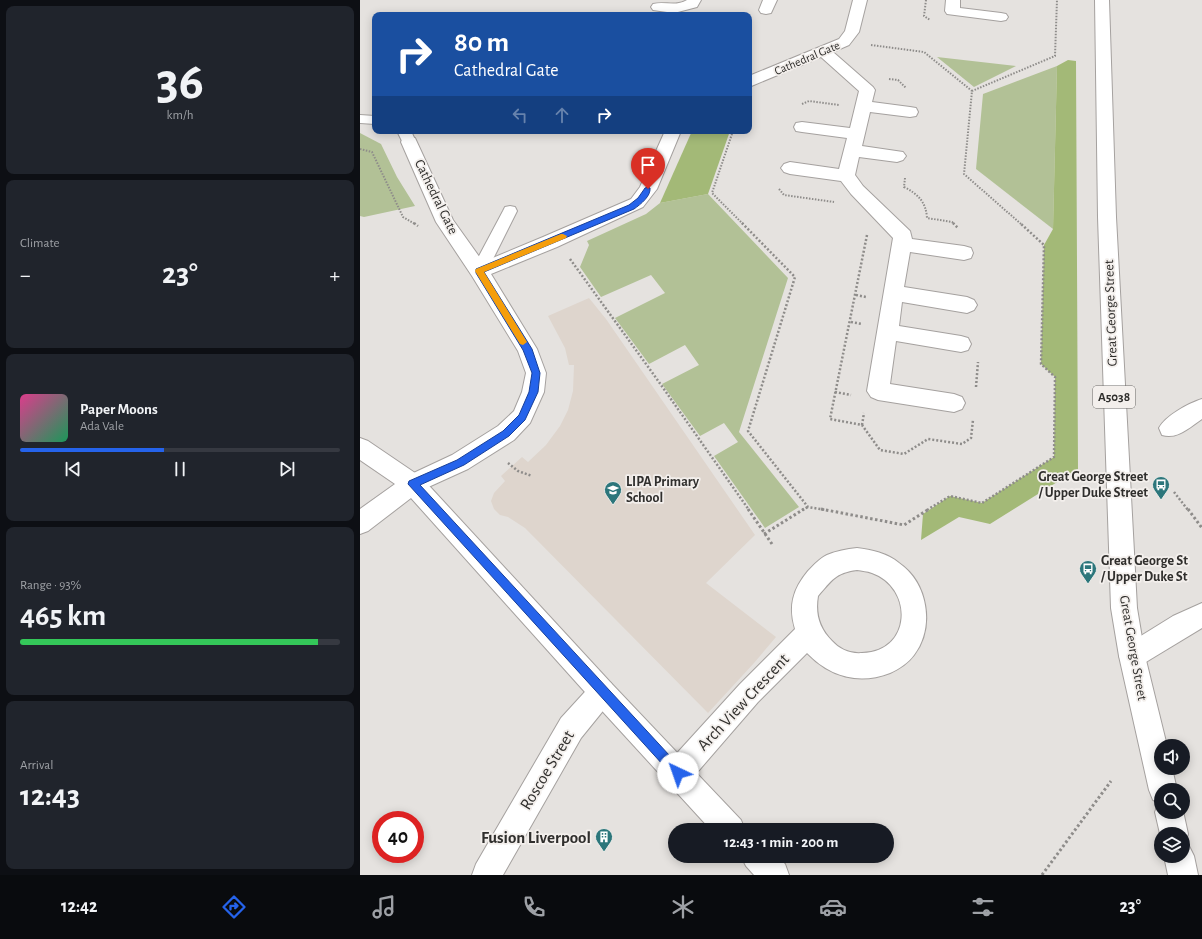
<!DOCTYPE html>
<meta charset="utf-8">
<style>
:root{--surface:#171b24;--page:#20242c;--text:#f1f3f6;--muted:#9ea1a6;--line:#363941;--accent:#2563eb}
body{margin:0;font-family:"Alegreya Sans",sans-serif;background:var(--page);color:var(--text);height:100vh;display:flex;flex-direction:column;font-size:15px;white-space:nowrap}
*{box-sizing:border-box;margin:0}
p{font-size:13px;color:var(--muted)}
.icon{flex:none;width:22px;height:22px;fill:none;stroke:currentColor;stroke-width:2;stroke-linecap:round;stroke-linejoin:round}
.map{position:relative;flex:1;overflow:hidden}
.panel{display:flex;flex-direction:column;gap:6px;padding:6px;background:#0d0f14;width:360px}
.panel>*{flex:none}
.top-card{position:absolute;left:12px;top:12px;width:380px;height:122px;border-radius:8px;box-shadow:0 2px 10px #0003;background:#1a4fa0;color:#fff;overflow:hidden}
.tools{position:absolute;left:794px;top:739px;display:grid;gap:8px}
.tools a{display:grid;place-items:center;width:36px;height:36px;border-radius:50%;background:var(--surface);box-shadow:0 2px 10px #0003;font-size:20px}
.speed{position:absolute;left:12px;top:811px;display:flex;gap:8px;font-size:20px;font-weight:700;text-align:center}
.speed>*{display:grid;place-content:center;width:52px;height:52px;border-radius:50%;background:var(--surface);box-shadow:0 2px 10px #0003;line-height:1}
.speed .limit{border:6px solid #d22;background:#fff;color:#111}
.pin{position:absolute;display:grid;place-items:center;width:34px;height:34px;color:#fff;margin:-41px -17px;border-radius:50% 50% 50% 0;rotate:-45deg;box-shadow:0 0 4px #0007}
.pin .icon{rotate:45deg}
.me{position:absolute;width:44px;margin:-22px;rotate:318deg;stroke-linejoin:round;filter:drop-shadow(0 0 3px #0008)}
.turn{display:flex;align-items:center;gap:14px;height:84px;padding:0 16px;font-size:18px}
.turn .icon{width:52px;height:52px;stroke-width:2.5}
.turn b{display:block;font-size:28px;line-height:34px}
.lanes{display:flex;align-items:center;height:38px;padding:0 16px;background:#0003;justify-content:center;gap:20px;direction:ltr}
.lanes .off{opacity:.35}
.big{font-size:30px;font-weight:600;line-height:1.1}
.panel .card{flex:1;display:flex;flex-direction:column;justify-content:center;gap:6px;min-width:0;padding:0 14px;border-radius:8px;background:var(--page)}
.panel .dial{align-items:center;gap:0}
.dial b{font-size:52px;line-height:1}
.song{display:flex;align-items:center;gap:12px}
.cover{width:48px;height:48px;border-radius:6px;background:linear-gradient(135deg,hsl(330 70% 55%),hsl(150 70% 35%))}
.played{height:4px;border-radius:2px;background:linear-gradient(90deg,var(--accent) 45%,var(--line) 45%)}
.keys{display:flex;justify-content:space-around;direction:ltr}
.heat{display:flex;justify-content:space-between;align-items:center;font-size:22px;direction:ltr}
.charge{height:6px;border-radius:3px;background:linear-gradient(90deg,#34c759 93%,var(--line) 0)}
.trip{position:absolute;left:308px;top:823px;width:226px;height:40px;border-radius:20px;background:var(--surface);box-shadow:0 2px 10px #0003;font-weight:600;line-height:40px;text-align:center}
.tab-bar{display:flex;height:64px;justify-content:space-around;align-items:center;background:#090b0e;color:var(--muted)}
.tab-bar .icon{width:28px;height:28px}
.tab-bar .on{color:var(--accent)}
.tab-bar b{font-size:18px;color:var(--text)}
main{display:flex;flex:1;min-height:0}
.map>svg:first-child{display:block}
.built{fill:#ded5cd}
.green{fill:#b2c196}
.forest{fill:#a3b977}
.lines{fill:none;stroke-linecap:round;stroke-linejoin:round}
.lane-casing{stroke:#a5a19f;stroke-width:2}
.street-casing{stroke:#a5a19f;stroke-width:2}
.secondary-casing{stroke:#a5a19f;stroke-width:2}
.primary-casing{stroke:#a5a19f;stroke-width:2}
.path-far2{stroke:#8e8c8a;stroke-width:2;stroke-dasharray:1.5 1.5;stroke-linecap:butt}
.path-far1{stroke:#8e8c8a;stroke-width:2.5;stroke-dasharray:2 2;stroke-linecap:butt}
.path{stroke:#8e8c8a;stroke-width:3;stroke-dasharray:2.5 2.5;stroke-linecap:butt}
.lane{fill:#fff;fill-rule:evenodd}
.street{fill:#fff;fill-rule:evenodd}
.secondary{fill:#fff;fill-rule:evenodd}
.primary{fill:#fff;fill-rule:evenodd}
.route{fill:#2563eb;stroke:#184099}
.slow{fill:#f59e0b}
.labels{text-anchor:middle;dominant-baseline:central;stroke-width:3.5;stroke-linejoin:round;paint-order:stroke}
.far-street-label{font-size:12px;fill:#302f2d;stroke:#f3efec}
.shield{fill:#f3efec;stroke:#6a6966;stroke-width:1}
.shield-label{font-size:13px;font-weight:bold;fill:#302f2d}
.street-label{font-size:14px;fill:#302f2d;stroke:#f3efec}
.poi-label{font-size:14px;font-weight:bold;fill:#302f2d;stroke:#f3efec;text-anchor:start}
.near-street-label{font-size:17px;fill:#302f2d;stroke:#f3efec}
.near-poi-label{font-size:17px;font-weight:bold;fill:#302f2d;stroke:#f3efec;text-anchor:end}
</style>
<main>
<section class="panel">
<div class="card dial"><b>36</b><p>km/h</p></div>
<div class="card"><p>Climate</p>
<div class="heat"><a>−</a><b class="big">23°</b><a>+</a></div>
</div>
<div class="card">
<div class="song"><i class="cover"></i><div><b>Paper Moons</b><p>Ada Vale</p></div></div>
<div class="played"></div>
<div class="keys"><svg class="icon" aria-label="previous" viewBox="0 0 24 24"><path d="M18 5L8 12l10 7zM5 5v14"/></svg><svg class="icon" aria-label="pause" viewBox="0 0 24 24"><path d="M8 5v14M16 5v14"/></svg><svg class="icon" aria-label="next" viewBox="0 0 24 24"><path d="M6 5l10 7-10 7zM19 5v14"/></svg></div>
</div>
<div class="card"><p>Range · 93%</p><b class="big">465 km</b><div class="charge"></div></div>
<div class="card"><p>Arrival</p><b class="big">12:43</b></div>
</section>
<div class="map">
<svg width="842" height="875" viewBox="0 0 842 875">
<rect width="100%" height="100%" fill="#e5e2df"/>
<path class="built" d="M229 298 246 319 395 535 346 583 416 637 394 663 348 713 165 528 148 517 140 515 134 509 131 501 134 493 145 481 141 476 162 457 168 462 186 445 200 426 208 410 213 391 214 365H209L205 348 188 316Z"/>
<g class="green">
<path d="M577 57 656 66 614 87Z"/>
<path d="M697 66 693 229 616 169 623 94Z"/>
<path d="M0 133 21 144 37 177 55 206 4 217 0 216Z"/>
<path d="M348 194 428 278 379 432 439 507 405 528 354 456 378 442 364 423 340 436 302 384 339 365 325 345 289 364 255 318 305 293 291 275 241 297 220 267 229 245 227 241 286 214 300 203Z"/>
</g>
<g class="forest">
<path d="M708 60 716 61 718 469 630 524 599 517 561 540 563 514 590 496 622 503 694 457 695 377 681 364 684 245 693 229 697 66Z"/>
<path d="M332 131H370L348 194 300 203Z"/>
</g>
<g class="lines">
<defs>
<g id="lane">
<path d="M0 115 15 116V124L0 123Z"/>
<path d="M37 131H51L56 142 54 145 49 146 44 145Z"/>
<path d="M150 206 155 207 157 211 125 275 119 277 113 275 111 271 143 211 145 207Z"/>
</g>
<g id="street">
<path d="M327 0H341L337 7 314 13 293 10 291 7 293 4C305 1 316 7 327 0Z"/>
<path d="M403 0H417L411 13 406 14 401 13 399 10Z"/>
<path d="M493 0H507L499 32 489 45 473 52 513 87 515 90 512 102 550 107 556 108 558 112 556 116 550 117 510 112 502 146 543 152 546 156 543 160 537 162 499 157 495 175 503 186 550 231 552 239 604 246 611 248 613 253 611 258 604 260 550 252 544 287 607 297 614 300 617 305 614 310 607 313 542 302 539 326 601 336 608 338 611 344 608 350 601 352 536 341 530 384 594 394 602 397 605 403 602 409 594 412 518 400 511 397 507 391 533 238 491 194 481 181 430 174 424 172 421 168 424 164 430 162 479 169 487 138 442 132 436 131 434 127 436 123 442 122 490 128 499 91 461 57 389 87V76L479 39 485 31Z"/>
<path d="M586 0H600V8L641 13 646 14 648 17 646 20 641 21 587 14 585 11Z"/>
<path d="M305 131H321L297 189 283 207 197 247 131 274 177 349 186 373 184 392 170 423 154 440 108 469 53 494 45 491 42 484 45 477 92 455 138 426 154 411 162 392 166 373 158 351 112 276 76 222 41 142 43 138 49 137 55 138 93 220 123 262 183 237 271 199 280 187Z"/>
<path d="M842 399V419C830 427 817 440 802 435L799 428C805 416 829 403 842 399Z"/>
<path d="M497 548C512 550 527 553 539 563 568 583 575 627 554 655 548 663 539 669 530 673 499 685 470 677 447 653L398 702 328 783 318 787 308 783 304 773 308 763 380 684 435 629C428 606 433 589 448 571 454 565 459 559 467 555 477 551 486 549 497 548ZM497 570C502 571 507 571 512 573 554 588 552 652 502 653 490 654 479 649 472 641 459 628 455 614 458 596 472 580 475 573 497 570Z"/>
<path d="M842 603V628L781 665 772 669 763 665 759 656 763 647 813 616Z"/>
<path d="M242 679 251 683 255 692 251 701 221 738 143 875H112L116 864 201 718 233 683Z"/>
</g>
<g id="secondary">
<path d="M0 438 8 441 61 477 251 683 381 820 385 830H351L233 701 51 498 8 531 0 534V509L35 484 0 460Z"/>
<path d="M381 856H416L425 864 429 875H394L386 866Z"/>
</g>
<path id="primary" d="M735 0H749L756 217 777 608 785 656 807 746H801V768H812L817 790H801V812L823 811 828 834 825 844 829 846 834 856 838 875H808L804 856H823V834H801V838L795 812 799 802 793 800 789 790 759 656 751 608 738 217Z"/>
</defs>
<use href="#lane" class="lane-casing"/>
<use href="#street" class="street-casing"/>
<use href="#secondary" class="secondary-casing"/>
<use href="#primary" class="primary-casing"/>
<g class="path-far2">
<path d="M566 0 564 16 570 20"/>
<path d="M511 45 564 52 612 91"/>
<path d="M529 79 538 80 546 88"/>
<path d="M442 104 449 101 479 105"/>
<path d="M373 131 352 193 383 224"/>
<path d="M0 149 12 152 43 217 55 224"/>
<path d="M545 178 544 187C558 194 566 202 567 218L592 222 594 224"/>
<path d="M419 189 424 195 474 202"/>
<path d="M661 224 604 174 612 91 695 56 697 0"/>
</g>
<g class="path-far1">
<path d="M54 223 58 226"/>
<path d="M382 223 435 277 388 431 448 507 466 510"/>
<path d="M593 223 598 228"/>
<path d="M507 235 470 419 502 425 520 450 544 454 568 439 602 444 611 438 613 420"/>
<path d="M210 259 294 375 389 510"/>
<path d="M496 295 506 297"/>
<path d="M491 322 502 324"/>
<path d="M616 387 618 362"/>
<path d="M475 392 491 395"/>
<path d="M502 425 504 413"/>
<path d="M148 463 158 471 172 476"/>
<path d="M814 492 828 510"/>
<path d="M442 510 448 507"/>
<path d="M567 510 590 496 622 503 694 457 695 377 681 364 684 245 660 223"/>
</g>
<g class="path">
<path d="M388 509 412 544"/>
<path d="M461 509 544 525 569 509"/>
<path d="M828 509 842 528"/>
<path d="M404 534 444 509"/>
<path d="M682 875 751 781"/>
</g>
<use href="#lane" class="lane"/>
<use href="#street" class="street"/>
<use href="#secondary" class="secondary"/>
<use href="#primary" class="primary"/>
</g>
<path class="route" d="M288 187 290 188C291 196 281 204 274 209L124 272 172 349 180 373 178 392 165 420 149 436 104 465 60 485 322 769 323 773 322 777 318 779 314 777 48 484 49 481 97 460 143 431 159 415 169 392 172 373 163 350 116 273V269L269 205 278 198 285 188Z"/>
<path class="slow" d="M201 234H203L207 236 206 238 124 272 167 342 163 345 160 344 115 271 116 269Z"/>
<defs>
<symbol id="bus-pin" viewBox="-11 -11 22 30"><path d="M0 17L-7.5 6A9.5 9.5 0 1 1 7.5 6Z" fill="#2c767b" stroke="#f3efec"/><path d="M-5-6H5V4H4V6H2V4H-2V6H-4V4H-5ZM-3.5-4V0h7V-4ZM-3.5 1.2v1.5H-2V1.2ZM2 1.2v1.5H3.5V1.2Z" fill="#fff"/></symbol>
<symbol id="school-pin" viewBox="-11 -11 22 30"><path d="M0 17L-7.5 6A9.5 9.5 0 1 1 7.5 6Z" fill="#2c767b" stroke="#f3efec"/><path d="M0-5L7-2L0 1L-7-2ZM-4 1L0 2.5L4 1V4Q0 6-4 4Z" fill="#fff"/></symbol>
<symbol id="building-pin" viewBox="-11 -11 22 30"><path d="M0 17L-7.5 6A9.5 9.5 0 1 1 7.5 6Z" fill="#2c767b" stroke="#f3efec"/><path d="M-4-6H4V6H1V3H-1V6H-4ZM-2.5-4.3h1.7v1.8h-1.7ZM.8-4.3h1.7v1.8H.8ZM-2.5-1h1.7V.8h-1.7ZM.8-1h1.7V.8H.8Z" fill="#fff"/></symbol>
</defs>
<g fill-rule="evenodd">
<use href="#bus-pin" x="791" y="475" width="20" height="27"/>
<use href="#school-pin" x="243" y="480" width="20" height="27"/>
<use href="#bus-pin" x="718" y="559" width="20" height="27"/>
<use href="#building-pin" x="234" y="827" width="20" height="27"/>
</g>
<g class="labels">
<g class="far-street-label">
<text transform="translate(447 58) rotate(-23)">Cathedral Gate</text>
</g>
<rect class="shield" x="733" y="386" width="42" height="22" rx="3"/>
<g class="shield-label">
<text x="754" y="397">A5038</text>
</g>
<g class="street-label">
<text transform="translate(76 197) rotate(64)">Cathedral Gate</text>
<text transform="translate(751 313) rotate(-92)">Great George Street</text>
<text transform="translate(773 648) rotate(80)">Great George Street</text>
</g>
<g class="poi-label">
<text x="788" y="477" text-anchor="end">Great George Street<tspan x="788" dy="16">/ Upper Duke Street</tspan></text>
<text x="266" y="482">LIPA Primary<tspan x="266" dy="16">School</tspan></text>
<text x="741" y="561">Great George St<tspan x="741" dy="16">/ Upper Duke St</tspan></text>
</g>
<g class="near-street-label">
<text transform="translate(383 702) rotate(-47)">Arch View Crescent</text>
<text transform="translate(187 770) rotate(-59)">Roscoe Street</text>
</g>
<g class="near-poi-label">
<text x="231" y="837">Fusion Liverpool</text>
</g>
</g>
</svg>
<div class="tools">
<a><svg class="icon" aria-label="sound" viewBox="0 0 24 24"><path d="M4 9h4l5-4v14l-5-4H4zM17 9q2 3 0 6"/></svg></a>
<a><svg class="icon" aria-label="search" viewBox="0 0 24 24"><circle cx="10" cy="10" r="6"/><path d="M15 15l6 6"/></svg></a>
<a><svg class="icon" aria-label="layers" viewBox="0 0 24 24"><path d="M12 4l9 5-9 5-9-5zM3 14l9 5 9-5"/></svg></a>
</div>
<div class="speed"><div class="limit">40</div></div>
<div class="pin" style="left:288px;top:189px;background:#d93025"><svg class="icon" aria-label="arrive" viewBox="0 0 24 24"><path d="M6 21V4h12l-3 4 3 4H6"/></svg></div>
<svg class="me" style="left:318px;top:773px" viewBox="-20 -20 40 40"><circle r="19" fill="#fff"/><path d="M0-13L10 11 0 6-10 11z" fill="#2563eb"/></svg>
<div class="trip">12:43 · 1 min · 200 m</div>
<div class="top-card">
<div class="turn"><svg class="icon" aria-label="right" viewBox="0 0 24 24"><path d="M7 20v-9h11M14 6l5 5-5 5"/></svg><div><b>80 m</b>Cathedral Gate</div></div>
<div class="lanes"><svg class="icon off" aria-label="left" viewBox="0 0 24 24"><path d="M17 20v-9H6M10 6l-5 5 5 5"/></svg><svg class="icon off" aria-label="ahead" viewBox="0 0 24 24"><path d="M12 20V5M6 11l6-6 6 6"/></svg><svg class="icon" aria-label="right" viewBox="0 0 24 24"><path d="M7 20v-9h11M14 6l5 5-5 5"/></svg></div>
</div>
</div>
</main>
<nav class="tab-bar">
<b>12:42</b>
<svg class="icon on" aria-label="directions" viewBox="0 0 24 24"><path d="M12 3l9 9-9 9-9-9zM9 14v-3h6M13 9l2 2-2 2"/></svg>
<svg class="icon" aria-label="music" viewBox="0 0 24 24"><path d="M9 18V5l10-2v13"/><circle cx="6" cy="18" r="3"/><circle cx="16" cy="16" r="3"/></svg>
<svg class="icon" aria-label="phone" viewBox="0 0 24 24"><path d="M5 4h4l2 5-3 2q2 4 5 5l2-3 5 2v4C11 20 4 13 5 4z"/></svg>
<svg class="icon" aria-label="climate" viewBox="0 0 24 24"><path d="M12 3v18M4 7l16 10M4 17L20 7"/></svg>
<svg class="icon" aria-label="car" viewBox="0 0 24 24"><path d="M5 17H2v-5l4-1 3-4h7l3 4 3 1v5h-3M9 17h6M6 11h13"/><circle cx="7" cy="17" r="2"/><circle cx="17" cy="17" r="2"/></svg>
<svg class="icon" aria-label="filters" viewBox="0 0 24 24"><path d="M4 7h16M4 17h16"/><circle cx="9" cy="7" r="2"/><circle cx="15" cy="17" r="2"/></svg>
<b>23°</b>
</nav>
